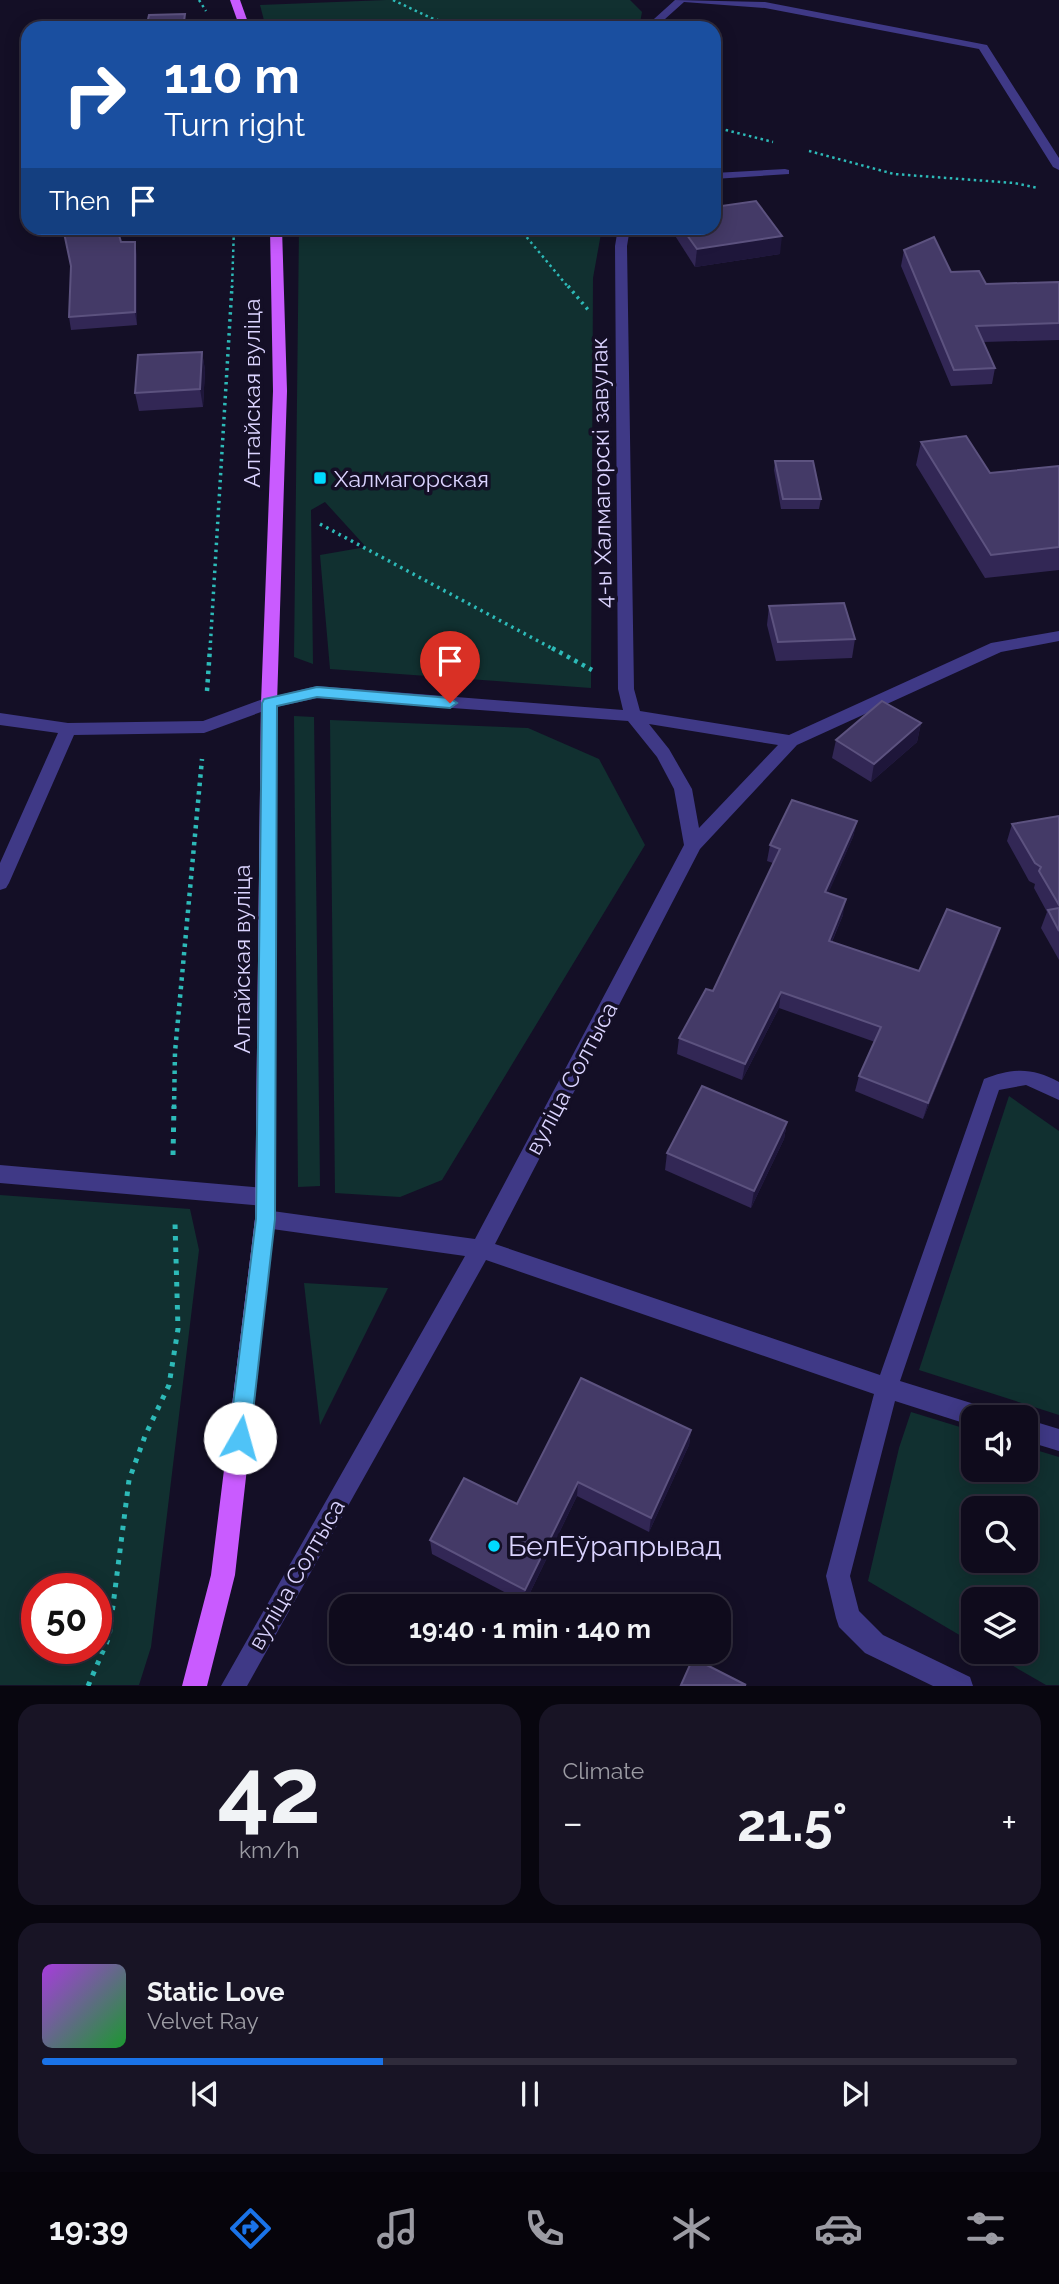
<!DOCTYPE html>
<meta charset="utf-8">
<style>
:root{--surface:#0f0b1c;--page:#181425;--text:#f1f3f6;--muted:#9b9ba3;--line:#2f2b3b;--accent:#1a73e8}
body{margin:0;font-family:Raleway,sans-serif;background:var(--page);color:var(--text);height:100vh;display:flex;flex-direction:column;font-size:26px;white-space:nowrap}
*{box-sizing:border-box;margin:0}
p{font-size:23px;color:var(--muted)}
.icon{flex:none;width:38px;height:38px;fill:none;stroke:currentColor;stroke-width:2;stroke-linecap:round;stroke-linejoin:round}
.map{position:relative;height:1686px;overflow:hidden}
.details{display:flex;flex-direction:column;gap:18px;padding:18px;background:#08060f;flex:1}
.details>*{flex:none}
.top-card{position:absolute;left:21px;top:21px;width:700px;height:214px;border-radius:21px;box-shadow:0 4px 18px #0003,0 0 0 2px var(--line);background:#1a4fa0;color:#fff;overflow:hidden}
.fabs{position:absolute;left:961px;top:1405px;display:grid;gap:14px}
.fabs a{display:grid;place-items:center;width:77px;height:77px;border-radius:14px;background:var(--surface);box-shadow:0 4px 18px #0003,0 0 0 2px var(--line);font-size:35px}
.speed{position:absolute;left:21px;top:1573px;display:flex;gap:14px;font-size:35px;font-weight:700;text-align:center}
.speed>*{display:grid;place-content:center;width:91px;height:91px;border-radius:50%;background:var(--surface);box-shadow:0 4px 18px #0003,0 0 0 2px var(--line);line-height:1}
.speed .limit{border:10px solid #d22;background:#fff;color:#111}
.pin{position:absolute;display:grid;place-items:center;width:60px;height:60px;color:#fff;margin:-72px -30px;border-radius:50% 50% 50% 0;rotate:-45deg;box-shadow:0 0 7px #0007}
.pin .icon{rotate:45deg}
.me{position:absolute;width:77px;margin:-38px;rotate:7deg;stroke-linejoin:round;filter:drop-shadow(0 0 5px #0008)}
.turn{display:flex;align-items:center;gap:24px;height:147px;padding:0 28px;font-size:32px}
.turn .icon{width:91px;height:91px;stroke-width:2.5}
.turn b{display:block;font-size:49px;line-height:60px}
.then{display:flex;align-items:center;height:66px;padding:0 28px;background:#0003;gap:14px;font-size:26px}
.big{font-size:52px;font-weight:700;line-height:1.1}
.details .widget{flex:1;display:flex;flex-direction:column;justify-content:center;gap:10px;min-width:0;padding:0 24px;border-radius:21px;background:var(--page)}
.details .dial{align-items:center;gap:0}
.dial b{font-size:91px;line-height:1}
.song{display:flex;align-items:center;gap:21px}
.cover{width:84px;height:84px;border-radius:10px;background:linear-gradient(135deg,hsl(280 70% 55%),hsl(130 70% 35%))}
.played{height:7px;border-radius:4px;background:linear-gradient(90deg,var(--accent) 35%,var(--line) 35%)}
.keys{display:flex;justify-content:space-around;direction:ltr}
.heat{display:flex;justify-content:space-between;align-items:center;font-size:38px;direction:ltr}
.details .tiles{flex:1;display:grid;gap:18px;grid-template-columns:1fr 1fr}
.widget:last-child{grid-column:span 2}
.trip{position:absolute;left:329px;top:1594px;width:402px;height:70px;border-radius:21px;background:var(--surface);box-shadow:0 4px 18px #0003,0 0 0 2px var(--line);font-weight:700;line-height:70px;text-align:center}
.tabs{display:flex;height:112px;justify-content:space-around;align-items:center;background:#06040b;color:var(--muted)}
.tabs .icon{width:49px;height:49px}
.tabs .on{color:var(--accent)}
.tabs b{font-size:32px;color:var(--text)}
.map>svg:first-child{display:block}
.green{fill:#113030;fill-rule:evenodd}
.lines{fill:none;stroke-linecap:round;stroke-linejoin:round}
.path-far3{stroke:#2dbab8;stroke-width:2.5;stroke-dasharray:2.5 3.5;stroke-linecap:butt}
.path-far2{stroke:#2dbab8;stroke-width:3.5;stroke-dasharray:2.5 4.5;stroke-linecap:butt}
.path-far1{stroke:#2dbab8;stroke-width:4.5;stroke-dasharray:3.5 5;stroke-linecap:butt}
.path{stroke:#2dbab8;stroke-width:5;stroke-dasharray:4.5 7;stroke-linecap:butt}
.minor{fill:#3f3986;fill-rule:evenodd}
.major{fill:#c95bff;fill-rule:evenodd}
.wall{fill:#322755}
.shaded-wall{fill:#1e163a}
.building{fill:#443a67;stroke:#5c527f;stroke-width:2}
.route{fill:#4fc3f7;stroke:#337fa1;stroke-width:2}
.poi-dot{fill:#00daff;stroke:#140f26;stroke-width:2.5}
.labels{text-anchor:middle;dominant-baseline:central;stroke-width:7;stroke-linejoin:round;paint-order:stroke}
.street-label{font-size:23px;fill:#dbd4ff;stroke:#140f26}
.poi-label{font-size:23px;fill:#dbd4ff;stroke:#140f26;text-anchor:start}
.near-poi-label{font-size:28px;fill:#dbd4ff;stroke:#140f26;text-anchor:start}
</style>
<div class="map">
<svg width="1059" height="1686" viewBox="0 0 1059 1686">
<rect width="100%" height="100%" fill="#140f26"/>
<g class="green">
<path d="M386 0H630L642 12 639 28H266L260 5Z"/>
<path d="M299 228H602L593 278 591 688 330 669 320 555 366 547 325 502 311 510 313 664 294 657Z"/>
<path d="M294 716 314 717 320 1186 298 1187Z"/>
<path d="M330 720 528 728 599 759 645 845 442 1180 400 1197 335 1193Z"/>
<path d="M1009 1096 1059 1131V1415L919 1370Z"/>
<path d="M0 1195 190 1209 199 1250 151 1647 139 1685H0ZM96 1589V1648H37V1589Z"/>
<path d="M304 1283 388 1288 320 1425Z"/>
<path d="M911 1412 973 1431V1470H1026V1447L1059 1457V1685H1046L989 1652H1026V1600H973V1643L868 1581 899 1448ZM1026 1508V1561H973V1508Z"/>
</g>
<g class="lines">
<g class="path-far3">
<path d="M199 0 206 11"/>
<path d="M393 0 431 18 463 28"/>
<path d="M714 127 773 142"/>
<path d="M809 151 894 174 1014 183 1038 188"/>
<path d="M519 228 569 288"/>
<path d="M232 288 234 228"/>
</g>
<g class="path-far2">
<path d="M568 286 590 312"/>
<path d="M320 524 555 650"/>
<path d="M210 650 232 286"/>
</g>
<g class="path-far1">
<path d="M552 648 592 670"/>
<path d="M207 691 210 648"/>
<path d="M174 1108 175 1052 202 759"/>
</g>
<g class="path">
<path d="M173 1155 174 1106"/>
<path d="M88 1686 109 1637 129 1480 145 1436 169 1385 178 1329 175 1223"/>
</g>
<g class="minor">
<path d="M675 0 765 2 987 45 1059 158V170L1053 167 979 49 765 8 684 2 655 28H644Z"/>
<path d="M785 169 789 170V174L714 179V173Z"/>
<path d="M618 228H630L627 246 634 689 640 711 789 735 991 643 1059 631V641L1001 652 797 745 700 849 495 1244 880 1375 984 1079C1012 1068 1032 1067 1059 1082V1100L1026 1085 999 1090 900 1381 984 1407 992 1410 995 1418H973V1426L895 1401 850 1576 859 1611 883 1635 970 1677 973 1686H933L865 1653 839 1627 836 1618 826 1576 874 1394 486 1260 247 1686H221L465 1256 265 1228 258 1226 255 1219 258 1212 265 1210 475 1239 684 845 674 789 657 757 628 721 317 698 272 708 204 733 74 735 9 883 6 888 0 890V863L58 733 0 725V713L68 723 203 721 263 699 317 686 623 710 618 689 615 246ZM649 724 778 745 699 828 692 789 669 749Z"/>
<path d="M0 1165 266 1188 273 1191 276 1197 273 1203 266 1206 0 1183Z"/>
<path d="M1026 1419 1059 1429V1451L1026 1441Z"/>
</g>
<g class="major">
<path d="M230 0H240L250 28H240Z"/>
<path d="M270 228H282L287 391 277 703 275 1219 235 1575 207 1686H182L211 1575 255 1219 261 703 273 391Z"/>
</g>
</g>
<g class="wall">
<path d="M672 228H714L780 254 695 267 672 231Z"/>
<path d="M121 242 137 255V325L71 330 69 317Z"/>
<path d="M904 250 951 272 986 284 1059 282V340L983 342 995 368 992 384 951 386 901 266Z"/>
<path d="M202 352 205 370 203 407 139 411 135 393Z"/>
<path d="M921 442 990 473 1059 466V570L985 578 916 465Z"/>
<path d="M775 461 821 499 819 509H781L774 470Z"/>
<path d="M769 606 855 639 852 658 776 661 767 625Z"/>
<path d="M921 723 917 742 871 782 832 758 836 740Z"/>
<path d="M1059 816V960L1041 928 1047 912 1034 888 1035 884 1029 881 1007 841 1012 824Z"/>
<path d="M857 821 853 837 828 893 843 915 832 942 919 971 1000 928 995 944 923 1119 855 1091 859 1076 875 1042 779 1008 742 1080 677 1054 679 1038 713 991 773 863 767 861 770 845Z"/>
<path d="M787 1122 784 1139 751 1208 665 1170 667 1153Z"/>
<path d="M691 1430 689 1445 649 1532 577 1496 525 1603 432 1554 430 1540Z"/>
</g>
<g class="shaded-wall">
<path d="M185 14 187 28H183Z"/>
<path d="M782 236 780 254 695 267 697 249Z"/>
<path d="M135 242 137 255V325L135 312Z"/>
<path d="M202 352 205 370 203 407 200 389Z"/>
<path d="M921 723 917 742 871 782 874 764Z"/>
<path d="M857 821 853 837 822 908 825 892Z"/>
<path d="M846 899 843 915 825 957 829 941Z"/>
<path d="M1000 928 995 944 923 1119 928 1103Z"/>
<path d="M781 992 779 1008 742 1080 745 1064Z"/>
<path d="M787 1122 784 1139 751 1208 754 1191Z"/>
<path d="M691 1430 689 1445 649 1532 651 1518Z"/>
<path d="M578 1482 577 1496 525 1603V1590Z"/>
</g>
<g class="building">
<path d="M185 14 183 28H146L149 15Z"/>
<path d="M756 201 782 236 697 249 682 228H714V207Z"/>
<path d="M63 228H117L121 242H135V312L69 317 71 266Z"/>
<path d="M934 237 951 272 979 271 986 284 1059 282V323L976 326 995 368 954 370 904 250Z"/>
<path d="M202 352 200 389 135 393 138 355Z"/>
<path d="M966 436 990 473 1059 466V547L991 555 921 442Z"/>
<path d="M775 461H813L821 499H783Z"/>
<path d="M844 603 855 639 778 642 769 606Z"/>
<path d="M882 701 921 723 874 764 836 740Z"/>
<path d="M792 800 857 821 825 892 846 899 829 941 919 971 947 909 1000 928 928 1103 859 1076 881 1027 781 992 745 1064 679 1038 706 989 713 991 780 849 770 845Z"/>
<path d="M1059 816V905L1039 871 1041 867 1035 863 1012 824Z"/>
<path d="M1059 908V931L1048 910Z"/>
<path d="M702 1086 787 1122 754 1191 667 1153Z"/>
<path d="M581 1378 691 1430 651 1518 578 1482 525 1590 430 1540 464 1478 517 1504Z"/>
<path d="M693 1658 746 1685H681Z"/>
</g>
<path class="route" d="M317 687 450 698 457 703 450 708 317 697 277 706 275 1219 250 1438 247 1445 240 1448 232 1445 229 1438 256 1219 262 703 264 699Z"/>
<g class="poi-dot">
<rect x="313" y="471" width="14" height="14" rx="3.5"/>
<circle cx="494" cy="1546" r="7"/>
</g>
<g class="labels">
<g class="street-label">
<text transform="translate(251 393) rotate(-90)">Алтайская вуліца</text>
<text transform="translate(601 473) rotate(-91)">4-ы Халмагорскі завулак</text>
<text transform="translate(241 959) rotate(-90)">Алтайская вуліца</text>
<text transform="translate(571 1078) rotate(-62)">вуліца Солтыса</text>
<text transform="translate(296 1574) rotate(-60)">вуліца Солтыса</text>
</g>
<g class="poi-label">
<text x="334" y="478">Халмагорская</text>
</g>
<g class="near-poi-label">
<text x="508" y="1546">БелЕўрапрывад</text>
</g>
</g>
</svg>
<div class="fabs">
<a><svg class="icon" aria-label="sound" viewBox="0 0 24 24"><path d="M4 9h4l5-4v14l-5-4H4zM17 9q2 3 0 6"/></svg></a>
<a><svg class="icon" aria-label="search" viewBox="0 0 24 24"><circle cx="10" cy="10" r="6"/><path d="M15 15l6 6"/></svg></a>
<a><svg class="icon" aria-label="layers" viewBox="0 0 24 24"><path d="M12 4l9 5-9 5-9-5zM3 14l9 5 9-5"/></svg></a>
</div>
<div class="speed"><div class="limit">50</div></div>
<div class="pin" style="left:450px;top:703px;background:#d93025"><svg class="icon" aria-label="arrive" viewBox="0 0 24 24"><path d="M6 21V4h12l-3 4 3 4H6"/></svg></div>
<svg class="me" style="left:240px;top:1438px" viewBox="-20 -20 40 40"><circle r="19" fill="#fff"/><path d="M0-13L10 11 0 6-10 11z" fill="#4fc3f7"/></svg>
<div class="trip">19:40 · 1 min · 140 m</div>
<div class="top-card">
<div class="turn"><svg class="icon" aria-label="right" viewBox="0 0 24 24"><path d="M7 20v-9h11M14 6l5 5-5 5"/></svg><div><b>110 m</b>Turn right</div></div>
<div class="then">Then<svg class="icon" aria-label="arrive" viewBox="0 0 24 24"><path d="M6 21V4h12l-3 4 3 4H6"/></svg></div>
</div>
</div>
<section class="details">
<div class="tiles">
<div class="widget dial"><b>42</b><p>km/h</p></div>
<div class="widget"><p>Climate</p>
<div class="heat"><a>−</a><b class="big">21.5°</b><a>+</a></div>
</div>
<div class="widget">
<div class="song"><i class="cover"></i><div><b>Static Love</b><p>Velvet Ray</p></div></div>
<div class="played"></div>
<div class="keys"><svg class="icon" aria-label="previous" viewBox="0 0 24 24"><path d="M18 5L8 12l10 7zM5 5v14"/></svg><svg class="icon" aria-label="pause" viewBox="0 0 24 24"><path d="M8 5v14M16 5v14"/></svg><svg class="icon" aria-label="next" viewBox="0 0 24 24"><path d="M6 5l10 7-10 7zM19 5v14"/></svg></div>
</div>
</div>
</section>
<nav class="tabs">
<b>19:39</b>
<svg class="icon on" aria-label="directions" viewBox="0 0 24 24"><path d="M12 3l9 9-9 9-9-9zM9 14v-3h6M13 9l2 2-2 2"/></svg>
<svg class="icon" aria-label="music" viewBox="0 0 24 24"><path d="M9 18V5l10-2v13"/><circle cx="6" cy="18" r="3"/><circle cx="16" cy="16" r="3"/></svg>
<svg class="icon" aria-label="phone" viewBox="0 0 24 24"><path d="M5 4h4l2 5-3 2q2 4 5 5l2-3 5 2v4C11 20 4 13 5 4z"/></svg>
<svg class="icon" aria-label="climate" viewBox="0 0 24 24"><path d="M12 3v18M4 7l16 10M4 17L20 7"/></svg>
<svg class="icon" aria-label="car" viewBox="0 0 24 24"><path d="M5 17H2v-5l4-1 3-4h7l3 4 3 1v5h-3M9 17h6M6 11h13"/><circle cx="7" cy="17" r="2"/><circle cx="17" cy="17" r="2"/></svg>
<svg class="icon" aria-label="filters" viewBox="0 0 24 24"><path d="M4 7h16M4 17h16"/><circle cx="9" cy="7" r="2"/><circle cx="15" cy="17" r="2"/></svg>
</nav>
